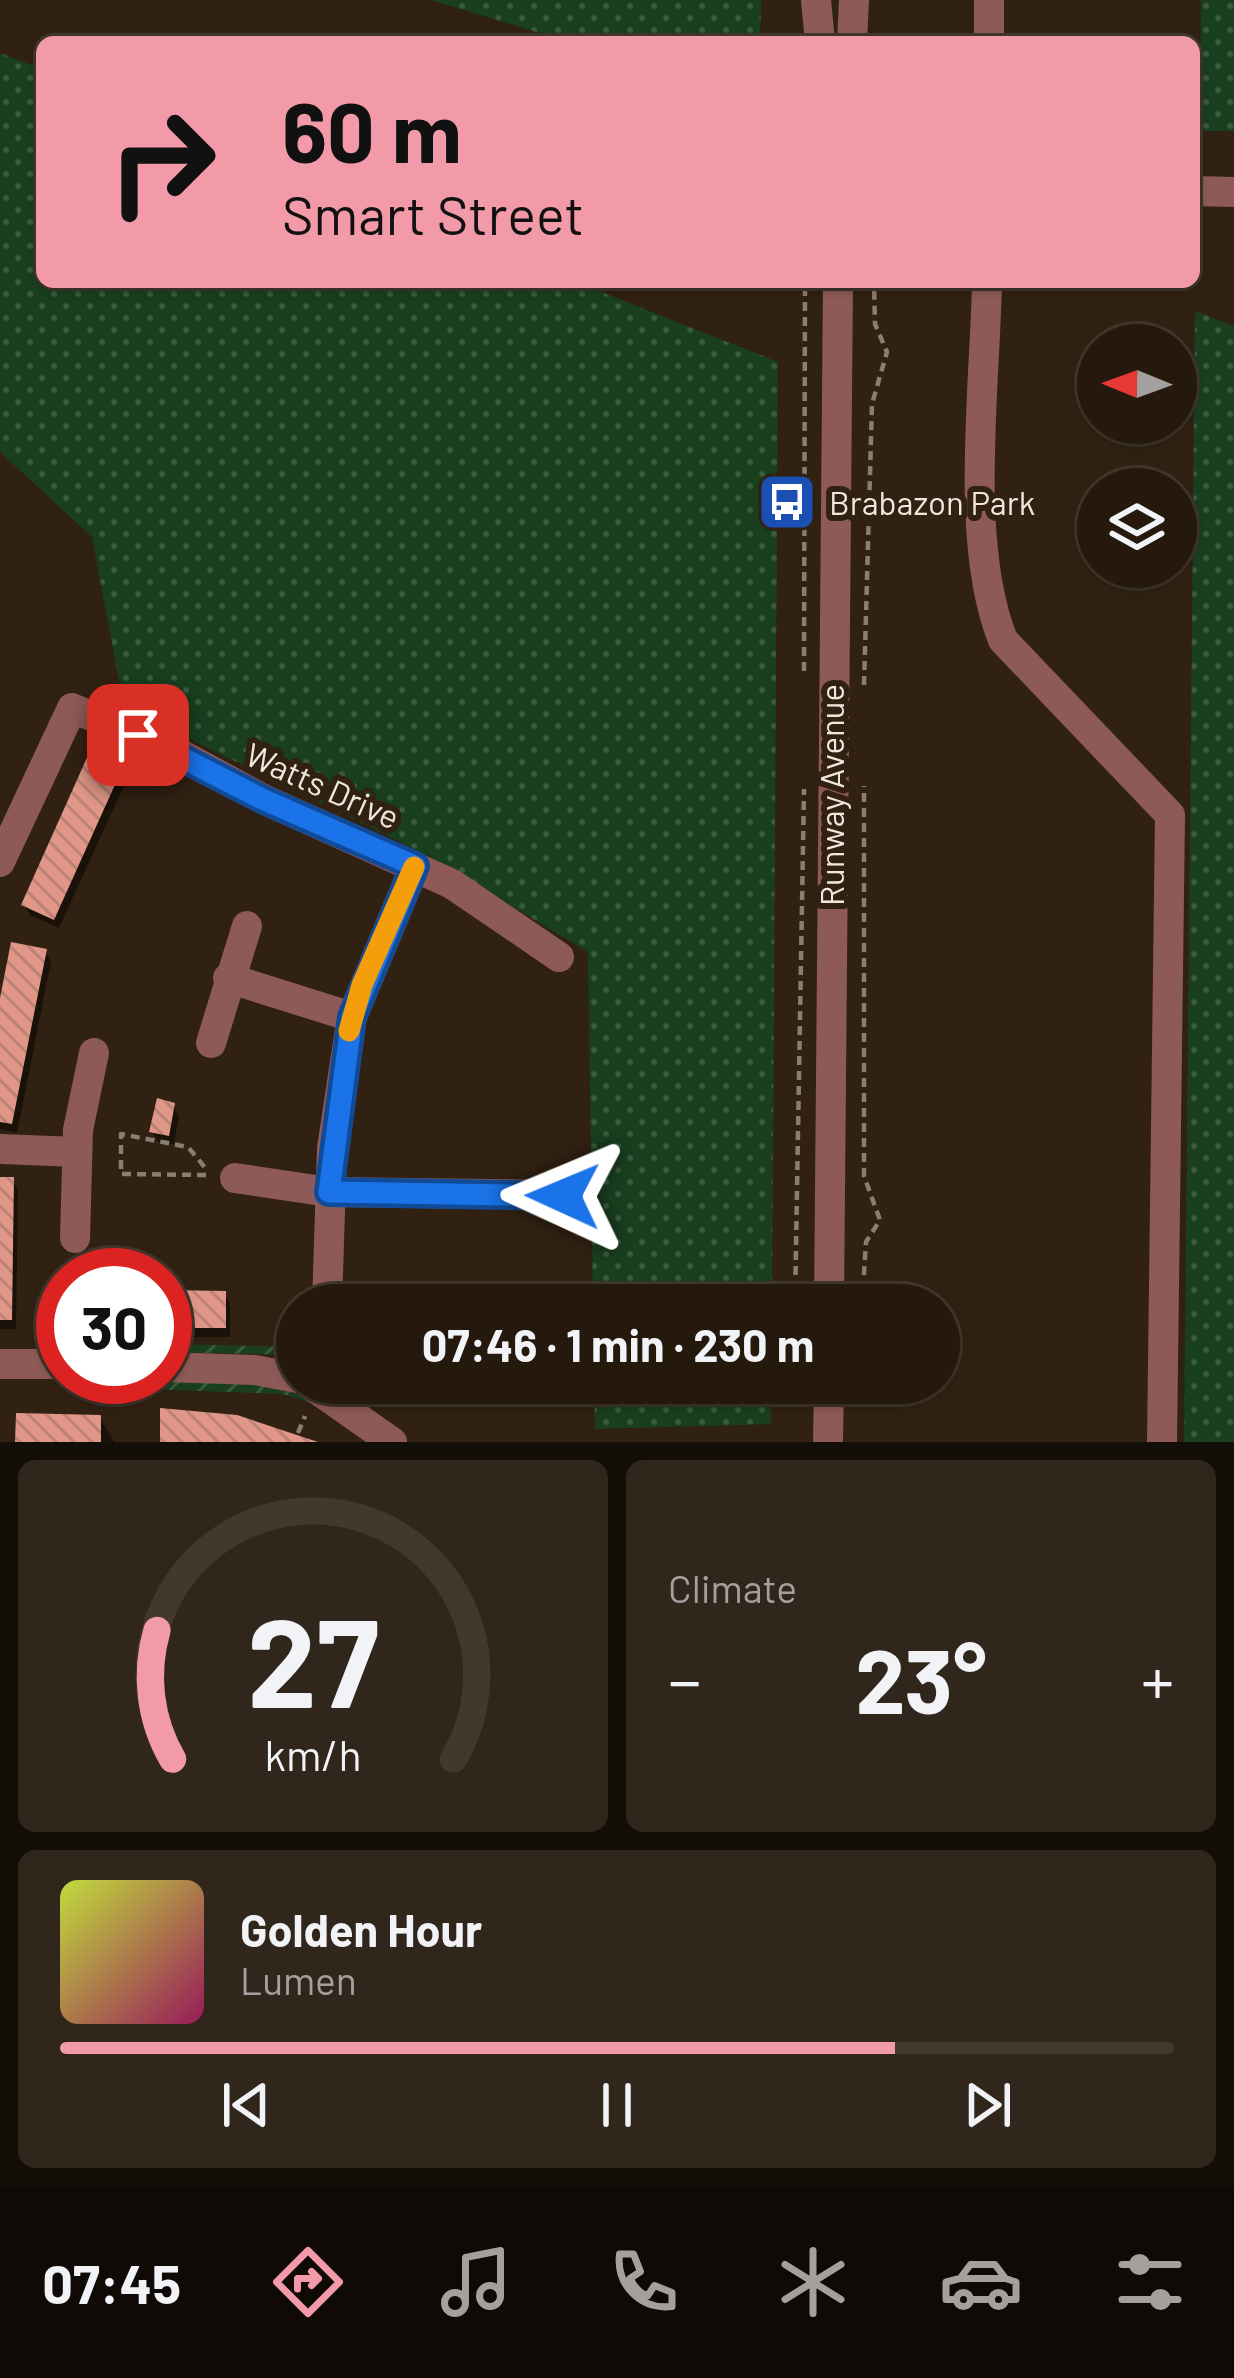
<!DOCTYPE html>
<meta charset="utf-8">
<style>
:root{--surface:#25190e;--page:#31261c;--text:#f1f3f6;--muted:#a3a09e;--line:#42382e;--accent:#f39aa8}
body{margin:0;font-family:Barlow,sans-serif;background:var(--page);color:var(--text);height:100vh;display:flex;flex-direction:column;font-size:45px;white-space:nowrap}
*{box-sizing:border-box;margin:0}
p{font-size:39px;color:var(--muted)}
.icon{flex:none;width:66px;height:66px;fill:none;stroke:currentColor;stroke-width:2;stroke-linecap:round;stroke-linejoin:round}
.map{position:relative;height:1442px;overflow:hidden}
.side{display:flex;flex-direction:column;gap:18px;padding:18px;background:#140e08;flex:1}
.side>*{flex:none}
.top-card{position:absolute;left:36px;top:36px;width:1164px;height:252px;border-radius:18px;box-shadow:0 3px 9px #0004,0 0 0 3px var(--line);background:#f39aa8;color:#111;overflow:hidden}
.needle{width:78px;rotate:271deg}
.controls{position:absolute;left:1077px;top:324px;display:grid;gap:24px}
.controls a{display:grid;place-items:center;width:120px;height:120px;border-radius:50%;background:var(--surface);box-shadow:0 3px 9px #0004,0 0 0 3px var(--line);font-size:60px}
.speed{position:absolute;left:36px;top:1248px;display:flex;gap:24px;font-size:60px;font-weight:700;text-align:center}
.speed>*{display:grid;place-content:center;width:156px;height:156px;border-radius:50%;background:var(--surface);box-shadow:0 3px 9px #0004,0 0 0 3px var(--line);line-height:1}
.speed .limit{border:18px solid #d22;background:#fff;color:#111}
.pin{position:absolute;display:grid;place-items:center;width:102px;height:102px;color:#fff;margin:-51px;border-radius:24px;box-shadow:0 6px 18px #0006}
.me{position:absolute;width:132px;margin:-66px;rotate:271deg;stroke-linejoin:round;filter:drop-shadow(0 0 9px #0008)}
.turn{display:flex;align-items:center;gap:42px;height:252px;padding:0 48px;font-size:54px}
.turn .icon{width:156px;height:156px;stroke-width:2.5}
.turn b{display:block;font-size:84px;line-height:102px}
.big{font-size:90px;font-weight:700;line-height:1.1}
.side .widget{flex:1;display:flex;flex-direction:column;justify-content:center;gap:18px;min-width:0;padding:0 42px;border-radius:18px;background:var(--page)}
.side .dial{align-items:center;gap:0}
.dial svg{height:312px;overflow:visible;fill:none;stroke:var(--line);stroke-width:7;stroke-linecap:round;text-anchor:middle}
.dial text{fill:var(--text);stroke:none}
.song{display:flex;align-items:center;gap:36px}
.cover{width:144px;height:144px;border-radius:18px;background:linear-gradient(135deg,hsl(70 70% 55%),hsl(330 70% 35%))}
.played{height:12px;border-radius:6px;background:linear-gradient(90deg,var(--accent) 75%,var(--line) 75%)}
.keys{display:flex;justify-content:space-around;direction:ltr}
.heat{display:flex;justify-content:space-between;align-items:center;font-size:66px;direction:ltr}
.side .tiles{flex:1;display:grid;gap:18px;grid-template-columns:1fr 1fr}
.widget:last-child{grid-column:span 2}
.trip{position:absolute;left:276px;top:1284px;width:684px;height:120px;border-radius:60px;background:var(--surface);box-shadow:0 3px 9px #0004,0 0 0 3px var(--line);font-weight:700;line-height:120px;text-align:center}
.dock{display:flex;height:192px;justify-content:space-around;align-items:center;background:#0f0a06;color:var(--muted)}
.dock .icon{width:84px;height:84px}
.dock .on{color:var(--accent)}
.dock b{font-size:54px;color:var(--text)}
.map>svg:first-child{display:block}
.grass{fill:url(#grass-dots)}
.garden{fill:url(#garden-furrows)}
.shadow{fill:#0007}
.building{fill:url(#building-back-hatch)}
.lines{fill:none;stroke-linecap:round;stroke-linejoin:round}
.path{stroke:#8b7d70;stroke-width:4.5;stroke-dasharray:9 6;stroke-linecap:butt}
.minor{stroke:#8e5a57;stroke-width:30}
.route-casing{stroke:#114b97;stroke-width:30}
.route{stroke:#1a73e8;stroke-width:21}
.slow{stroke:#f59e0b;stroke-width:21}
.labels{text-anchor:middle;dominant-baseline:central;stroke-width:12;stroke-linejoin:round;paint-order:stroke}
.poi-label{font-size:33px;fill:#f2e7dd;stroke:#312112;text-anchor:start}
.street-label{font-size:33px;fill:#f2e7dd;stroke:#312112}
</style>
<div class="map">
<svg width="1234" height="1442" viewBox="0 0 1234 1442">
<defs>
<pattern id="grass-dots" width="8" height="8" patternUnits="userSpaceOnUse" patternTransform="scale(3)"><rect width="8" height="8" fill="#193f1f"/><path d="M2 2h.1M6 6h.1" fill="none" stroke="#3b5b3f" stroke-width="1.8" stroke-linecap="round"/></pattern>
<pattern id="garden-furrows" width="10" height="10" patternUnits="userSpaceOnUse" patternTransform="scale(3)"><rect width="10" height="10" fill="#193f1f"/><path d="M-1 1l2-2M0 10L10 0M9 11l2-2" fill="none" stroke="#3b5b3f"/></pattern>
<pattern id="building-back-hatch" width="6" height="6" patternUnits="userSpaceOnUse" patternTransform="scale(3)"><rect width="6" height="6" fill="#e19787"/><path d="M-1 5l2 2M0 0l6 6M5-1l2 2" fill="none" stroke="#bb8276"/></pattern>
</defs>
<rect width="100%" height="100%" fill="#312112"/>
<g class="grass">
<path d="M431 0H761L760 42H569Z"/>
<path d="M1201 0H1234V131H1200Z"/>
<path d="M0 53 42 69V282H576L778 362 772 1305H593L588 952 427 855 124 707 92 537 0 452Z"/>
<path d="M1195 311 1234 326V1442H1184Z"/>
<path d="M594 1383H772L771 1424 595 1429Z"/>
</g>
<g class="garden">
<path d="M165 1344 297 1347V1355L165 1352Z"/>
<path d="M145 1381 254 1384 309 1396 315 1404 282 1394 145 1389Z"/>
</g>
<g class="shadow">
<path d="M125 760 131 770 59 928 30 915 24 905Z"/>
<path d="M45 951 51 961 17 1133 0 1129V1014Z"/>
<path d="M173 1106 179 1116 174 1144 158 1142 153 1132Z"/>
<path d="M0 1180H12L18 1190 16 1329H0Z"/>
<path d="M165 1293 225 1294 230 1304V1337H165Z"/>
<path d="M100 1418 114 1442H18Z"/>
</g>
<g class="building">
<path d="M94 742 127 758 54 920 21 905Z"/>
<path d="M11 942 47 949 12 1124 0 1122V998Z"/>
<path d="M157 1098 175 1103 169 1136 149 1132Z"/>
<path d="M0 1177H14L12 1320H0Z"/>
<path d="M54 1289H63V1326H53Z"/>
<path d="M165 1290 226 1291V1328H165Z"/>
<path d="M160 1408 237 1415 318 1442H160Z"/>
<path d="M16 1413 101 1415V1442H15Z"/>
</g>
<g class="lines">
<g class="path">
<path d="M804 671 805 282"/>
<path d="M864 685 872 404 887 352 875 324 874 282"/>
<path d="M206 1175 121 1174V1134L188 1147 207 1170"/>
<path d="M795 1305 804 789"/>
<path d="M862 1305 866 1242 880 1220 864 1176V786"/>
<path d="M795 1383 800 1410"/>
<path d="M132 1396V1377"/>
<path d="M298 1433 305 1416"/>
</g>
<g class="minor">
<path d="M816 0 820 42"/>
<path d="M852 42 854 0"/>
<path d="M989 42V0"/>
<path d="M1194 191 1234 192"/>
<path d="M987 282C985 388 964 543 1003 640L1170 815 1162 1442"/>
<path d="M0 862 72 708 171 749 263 799 452 884 559 957"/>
<path d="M228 978 352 1017"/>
<path d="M211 1043 247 926"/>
<path d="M0 1149 77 1152"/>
<path d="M235 1178 329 1192 563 1195"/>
<path d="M75 1238 78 1130 94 1053"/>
<path d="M327 1305 332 1148 352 1017 415 866"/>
<path d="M829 1305 838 282"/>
<path d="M0 1364H63"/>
<path d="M165 1367 255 1370 297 1378"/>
<path d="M308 1383 392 1442"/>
<path d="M828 1442 829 1383"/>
</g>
</g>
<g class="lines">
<defs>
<path id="route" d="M138 735 262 799 415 866 352 1017 329 1192 563 1196"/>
</defs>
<use href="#route" class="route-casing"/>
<use href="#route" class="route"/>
<path class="slow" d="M349 1031 362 985 414 867"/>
</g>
<defs>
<symbol id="bus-square" viewBox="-11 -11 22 22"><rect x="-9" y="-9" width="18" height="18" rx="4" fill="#1a4fb4" stroke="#312112"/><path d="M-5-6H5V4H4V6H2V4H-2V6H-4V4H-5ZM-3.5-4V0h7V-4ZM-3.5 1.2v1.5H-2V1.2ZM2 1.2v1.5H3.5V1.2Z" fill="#fff"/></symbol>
</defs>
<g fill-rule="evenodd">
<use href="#bus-square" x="754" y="469" width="66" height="66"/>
</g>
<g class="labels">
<g class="poi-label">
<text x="829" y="502">Brabazon Park</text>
</g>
<g class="street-label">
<text transform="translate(323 785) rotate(24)">Watts Drive</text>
<text transform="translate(831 795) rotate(-90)">Runway Avenue</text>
</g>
</g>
</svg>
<div class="controls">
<a><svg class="needle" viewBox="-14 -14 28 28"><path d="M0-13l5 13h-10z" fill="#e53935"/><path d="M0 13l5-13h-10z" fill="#a3a09e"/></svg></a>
<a><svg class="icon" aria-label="layers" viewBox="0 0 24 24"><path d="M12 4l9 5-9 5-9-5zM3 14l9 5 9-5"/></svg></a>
</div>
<div class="speed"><div class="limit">30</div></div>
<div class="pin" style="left:138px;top:735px;background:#d93025"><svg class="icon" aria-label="arrive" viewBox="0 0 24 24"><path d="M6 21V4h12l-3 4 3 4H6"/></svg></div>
<svg class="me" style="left:563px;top:1196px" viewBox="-20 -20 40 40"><path d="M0-17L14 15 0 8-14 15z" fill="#1a73e8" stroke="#fff" stroke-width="4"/></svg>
<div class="trip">07:46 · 1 min · 230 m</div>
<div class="top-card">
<div class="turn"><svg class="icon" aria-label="right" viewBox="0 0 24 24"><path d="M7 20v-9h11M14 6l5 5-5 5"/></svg><div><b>60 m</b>Smart Street</div></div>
</div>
</div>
<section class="side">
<div class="tiles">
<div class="widget dial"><svg viewBox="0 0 100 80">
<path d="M14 69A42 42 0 1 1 86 69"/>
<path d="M14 69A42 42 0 0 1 10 36" stroke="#f39aa8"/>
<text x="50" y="56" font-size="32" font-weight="700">27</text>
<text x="50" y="72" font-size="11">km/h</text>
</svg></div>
<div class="widget"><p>Climate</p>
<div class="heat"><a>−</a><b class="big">23°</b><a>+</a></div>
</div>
<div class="widget">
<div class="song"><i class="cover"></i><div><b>Golden Hour</b><p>Lumen</p></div></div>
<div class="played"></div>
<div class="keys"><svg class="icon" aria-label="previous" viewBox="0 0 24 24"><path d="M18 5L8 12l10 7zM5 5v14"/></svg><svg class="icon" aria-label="pause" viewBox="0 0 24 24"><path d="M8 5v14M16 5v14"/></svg><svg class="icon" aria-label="next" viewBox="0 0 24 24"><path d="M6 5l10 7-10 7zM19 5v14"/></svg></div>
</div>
</div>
</section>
<nav class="dock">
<b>07:45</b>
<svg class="icon on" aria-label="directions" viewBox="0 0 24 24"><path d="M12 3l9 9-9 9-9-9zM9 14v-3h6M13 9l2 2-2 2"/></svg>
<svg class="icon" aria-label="music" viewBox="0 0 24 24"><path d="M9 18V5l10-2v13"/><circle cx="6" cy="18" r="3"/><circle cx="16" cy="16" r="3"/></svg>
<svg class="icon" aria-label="phone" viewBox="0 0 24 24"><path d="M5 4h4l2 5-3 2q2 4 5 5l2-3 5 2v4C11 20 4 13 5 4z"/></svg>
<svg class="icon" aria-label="climate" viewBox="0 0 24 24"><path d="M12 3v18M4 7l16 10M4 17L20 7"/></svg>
<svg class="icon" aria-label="car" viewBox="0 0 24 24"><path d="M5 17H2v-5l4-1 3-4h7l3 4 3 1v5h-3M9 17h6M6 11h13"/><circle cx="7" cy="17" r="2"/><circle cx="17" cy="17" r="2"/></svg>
<svg class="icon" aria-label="filters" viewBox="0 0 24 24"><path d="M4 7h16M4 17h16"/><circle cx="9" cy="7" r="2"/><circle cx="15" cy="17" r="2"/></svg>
</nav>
